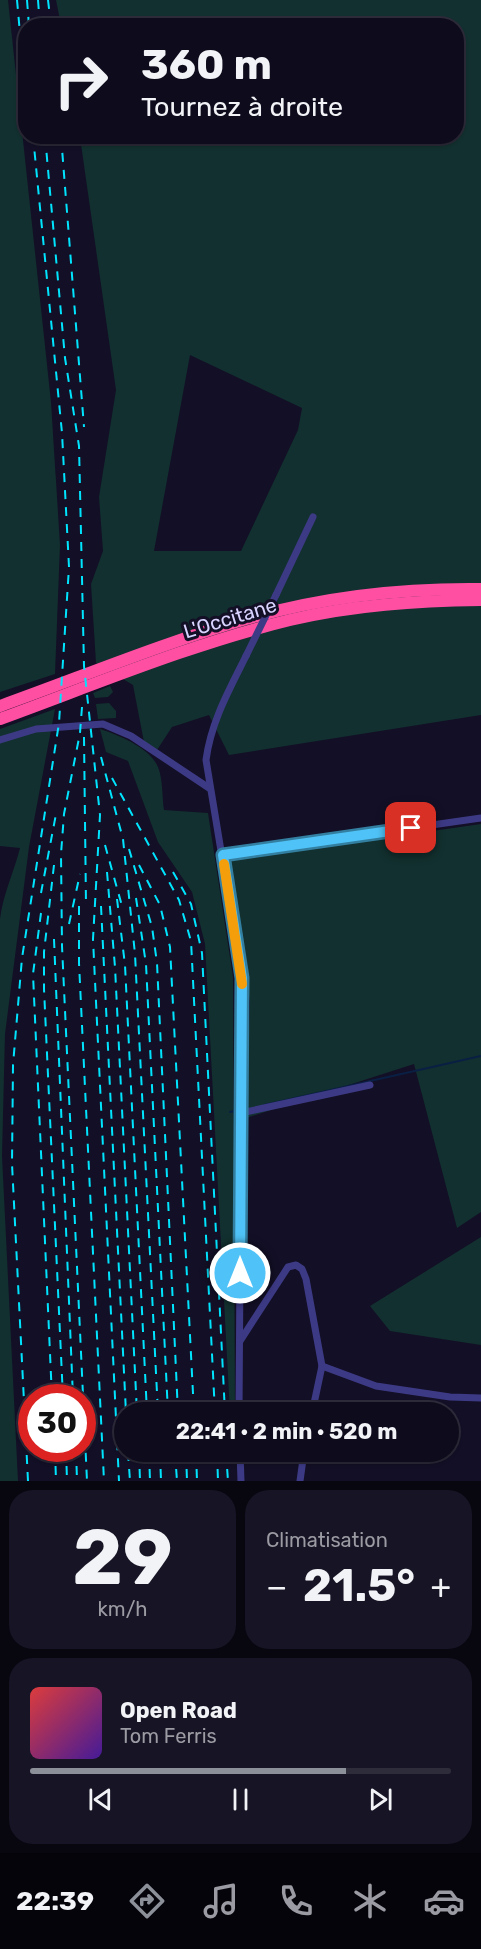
<!DOCTYPE html>
<html lang="fr">
<meta charset="utf-8">
<style>
:root{--surface:#0e0b1c;--page:#171425;--text:#f1f3f6;--muted:#9b9ba3;--line:#2e2b3b;--accent:#8c9099}
body{margin:0;font-family:Rubik,sans-serif;background:var(--page);color:var(--text);height:100vh;display:flex;flex-direction:column;font-size:22px;white-space:nowrap}
*{box-sizing:border-box;margin:0}
p{font-size:20px;color:var(--muted)}
.icon{flex:none;width:33px;height:33px;fill:none;stroke:currentColor;stroke-width:2;stroke-linecap:round;stroke-linejoin:round}
.map{position:relative;height:1481px;overflow:hidden}
.drawer{display:flex;flex-direction:column;gap:9px;padding:9px;background:#08060f;flex:1}
.drawer>*{flex:none}
.guide{position:absolute;left:18px;top:18px;width:446px;height:126px;border-radius:24px;box-shadow:0 2px 4px #0004,0 0 0 2px var(--line);background:#0e0b1c;color:var(--text);overflow:hidden}
.speed{position:absolute;left:18px;top:1384px;display:flex;gap:12px;font-size:30px;font-weight:700;text-align:center}
.speed>*{display:grid;place-content:center;width:78px;height:78px;border-radius:50%;background:var(--surface);box-shadow:0 2px 4px #0004,0 0 0 2px var(--line);line-height:1}
.speed .limit{border:9px solid #d22;background:#fff;color:#111}
.pin{position:absolute;display:grid;place-items:center;width:51px;height:51px;color:#fff;margin:-26px;border-radius:12px;box-shadow:0 3px 9px #0006}
.me{position:absolute;width:66px;margin:-33px;rotate:0deg;stroke-linejoin:round;filter:drop-shadow(0 0 4px #0008)}
.turn{display:flex;align-items:center;gap:21px;height:126px;padding:0 24px;font-size:27px}
.turn .icon{width:78px;height:78px;stroke-width:2.5}
.turn b{display:block;font-size:42px;line-height:51px}
.big{font-size:45px;font-weight:700;line-height:1.1}
.drawer .tile{flex:1;display:flex;flex-direction:column;justify-content:center;gap:9px;min-width:0;padding:0 21px;border-radius:24px;background:var(--page)}
.drawer .dial{align-items:center;gap:0}
.dial b{font-size:78px;line-height:1}
.song{display:flex;align-items:center;gap:18px}
.cover{width:72px;height:72px;border-radius:9px;background:linear-gradient(135deg,hsl(0 70% 55%),hsl(260 70% 35%))}
.played{height:6px;border-radius:3px;background:linear-gradient(90deg,var(--accent) 75%,var(--line) 75%)}
.keys{display:flex;justify-content:space-around;direction:ltr}
.heat{display:flex;justify-content:space-between;align-items:center;font-size:33px;direction:ltr}
.drawer .tiles{flex:1;display:grid;gap:9px;grid-template-columns:1fr 1fr}
.tile:last-child{grid-column:span 2}
.trip{position:absolute;left:114px;top:1402px;width:345px;height:60px;border-radius:30px;background:var(--surface);box-shadow:0 2px 4px #0004,0 0 0 2px var(--line);font-weight:700;line-height:60px;text-align:center}
.tab-bar{display:flex;height:96px;justify-content:space-around;align-items:center;background:#06040b;color:var(--muted)}
.tab-bar .icon{width:42px;height:42px}
.tab-bar .selected{color:var(--accent)}
.tab-bar b{font-size:27px;color:var(--text)}
.map>svg:first-child{display:block}
.green{fill:#12302f;fill-rule:evenodd}
.lines{fill:none;stroke-linecap:round;stroke-linejoin:round}
.stream{stroke:#0a1f44;stroke-width:2}
.street{stroke:#3d3a85;stroke-width:7}
.highway{stroke:#ff4fa3;stroke-width:12}
.rail{stroke:#00e5ff;stroke-width:2;stroke-dasharray:9 8;stroke-linecap:butt}
.street-bridge{stroke:#3d3a85;stroke-width:7}
.route-casing{stroke:#337fa1;stroke-width:15}
.route{stroke:#4fc3f7;stroke-width:10}
.slow{stroke:#f59e0b;stroke-width:10}
.labels{text-anchor:middle;dominant-baseline:central;stroke-width:6;stroke-linejoin:round;paint-order:stroke}
.street-label{font-size:20px;fill:#d9d4ff;stroke:#130f26}
</style>
<div class="map">
<svg width="481" height="1481" viewBox="0 0 481 1481">
<rect width="100%" height="100%" fill="#130f26"/>
<g class="green">
<path d="M0 0H8L51 402 60 545 55 674 0 692Z"/>
<path d="M56 0H481V715L229 755 209 715 172 727 157 750 144 742 133 685 96 663 91 584 103 551 99 497 116 390 80 137 456 136V26L61 25ZM190 355 302 408 298 430 241 551H154Z"/>
<path d="M110 686 113 692 108 697 95 698 93 693Z"/>
<path d="M109 703 116 711V718L98 719 96 704Z"/>
<path d="M55 709 29 847 5 1034 2 1156 18 1481H0V919C3 894 14 872 20 848L0 846V729Z"/>
<path d="M100 729C119 735 150 748 158 767 163 779 162 797 164 810L208 813 233 977 235 1413H230L205 944 192 892 158 842 128 761 106 752Z"/>
<path d="M481 824V1212L457 1228 414 1064 246 1118 250 1002 229 860Z"/>
<path d="M481 1237V1345L390 1331 370 1306Z"/>
</g>
<g class="lines">
<g class="stream">
<path d="M264 1105 481 1056"/>
<path d="M230 1112 238 1110"/>
</g>
<g class="street">
<path d="M276 595 313 517"/>
<path d="M0 740 36 729 103 724 131 736 209 788"/>
<path d="M223 855 481 818"/>
<path d="M241 1113 370 1085"/>
<path d="M240 1341 288 1267 296 1265 302 1269 306 1279 322 1366 312 1413"/>
<path d="M322 1366 376 1386 450 1397 481 1398"/>
<path d="M239 1413 242 978 206 760C211 722 229 690 246 656"/>
<path d="M240 1452 241 1481"/>
<path d="M300 1481 304 1452"/>
</g>
<g class="highway">
<path d="M0 706C81 677 163 643 246 619 322 597 402 588 481 589"/>
<path d="M0 719C96 684 191 644 290 620 353 605 417 601 481 600"/>
</g>
<g class="rail">
<path d="M17 0 26 100"/>
<path d="M27 0 29 26"/>
<path d="M38 0 40 26"/>
<path d="M48 0 51 26"/>
<path d="M45 136 65 358 79 446 84 666 100 815 93 939 119 1481"/>
<path d="M61 136 84 427"/>
<path d="M82 707 80 733 64 814 61 854 62 946 87 1481"/>
<path d="M84 737 86 905"/>
<path d="M101 757 123 839 135 954 158 1413"/>
<path d="M112 778 179 900 191 941 215 1413"/>
<path d="M105 845 122 906"/>
<path d="M129 849 152 927 157 963 178 1413"/>
<path d="M54 865 44 952V989L63 1398"/>
<path d="M139 865 160 905 170 947 194 1413"/>
<path d="M107 872 115 967 137 1413"/>
<path d="M173 872 191 904 202 953 225 1413"/>
<path d="M41 893 56 814"/>
<path d="M136 898 146 964 168 1413"/>
<path d="M117 899 125 965 147 1413"/>
<path d="M79 906V963L104 1481"/>
<path d="M101 906 126 1413"/>
<path d="M41 913 33 974 52 1398"/>
<path d="M69 924 80 874"/>
<path d="M54 939 73 1398"/>
<path d="M55 1449 56 1481"/>
<path d="M66 1449 67 1481"/>
<path d="M76 1449 77 1481"/>
<path d="M128 1452 130 1481"/>
<path d="M139 1452 140 1481"/>
<path d="M149 1452 150 1481"/>
<path d="M160 1452 161 1481"/>
<path d="M175 1452 177 1481"/>
<path d="M186 1452 187 1481"/>
<path d="M196 1452 197 1481"/>
<path d="M217 1452 218 1481"/>
<path d="M226 1452 228 1481"/>
<path d="M28 1481 12 1164 13 1065 22 958 59 723 69 567 62 433 33 136"/>
</g>
<path class="street-bridge" d="M246 656 276 595"/>
</g>
<g class="lines">
<defs>
<path id="route" d="M240 1273 242 978 223 855 411 828"/>
</defs>
<use href="#route" class="route-casing"/>
<use href="#route" class="route"/>
<path class="slow" d="M224 864 242 984"/>
</g>
<g class="labels">
<g class="street-label">
<text transform="translate(230 618) rotate(-17)">L'Occitane</text>
</g>
</g>
</svg>
<div class="speed"><div class="limit">30</div></div>
<div class="pin" style="left:411px;top:828px;background:#d93025"><svg class="icon" aria-label="arrive" viewBox="0 0 24 24"><path d="M6 21V4h12l-3 4 3 4H6"/></svg></div>
<svg class="me" style="left:240px;top:1273px" viewBox="-20 -20 40 40"><circle r="17" fill="#4fc3f7" stroke="#fff" stroke-width="3"/><path d="M0-11L8 9 0 5-8 9z" fill="#fff"/></svg>
<div class="trip">22:41 · 2 min · 520 m</div>
<div class="guide">
<div class="turn"><svg class="icon" aria-label="right" viewBox="0 0 24 24"><path d="M7 20v-9h11M14 6l5 5-5 5"/></svg><div><b>360 m</b>Tournez à droite</div></div>
</div>
</div>
<section class="drawer">
<div class="tiles">
<div class="tile dial"><b>29</b><p>km/h</p></div>
<div class="tile"><p>Climatisation</p>
<div class="heat"><a>−</a><b class="big">21.5°</b><a>+</a></div>
</div>
<div class="tile">
<div class="song"><i class="cover"></i><div><b>Open Road</b><p>Tom Ferris</p></div></div>
<div class="played"></div>
<div class="keys"><svg class="icon" aria-label="previous" viewBox="0 0 24 24"><path d="M18 5L8 12l10 7zM5 5v14"/></svg><svg class="icon" aria-label="pause" viewBox="0 0 24 24"><path d="M8 5v14M16 5v14"/></svg><svg class="icon" aria-label="next" viewBox="0 0 24 24"><path d="M6 5l10 7-10 7zM19 5v14"/></svg></div>
</div>
</div>
</section>
<nav class="tab-bar">
<b>22:39</b>
<svg class="icon selected" aria-label="directions" viewBox="0 0 24 24"><path d="M12 3l9 9-9 9-9-9zM9 14v-3h6M13 9l2 2-2 2"/></svg>
<svg class="icon" aria-label="music" viewBox="0 0 24 24"><path d="M9 18V5l10-2v13"/><circle cx="6" cy="18" r="3"/><circle cx="16" cy="16" r="3"/></svg>
<svg class="icon" aria-label="phone" viewBox="0 0 24 24"><path d="M5 4h4l2 5-3 2q2 4 5 5l2-3 5 2v4C11 20 4 13 5 4z"/></svg>
<svg class="icon" aria-label="climate" viewBox="0 0 24 24"><path d="M12 3v18M4 7l16 10M4 17L20 7"/></svg>
<svg class="icon" aria-label="car" viewBox="0 0 24 24"><path d="M5 17H2v-5l4-1 3-4h7l3 4 3 1v5h-3M9 17h6M6 11h13"/><circle cx="7" cy="17" r="2"/><circle cx="17" cy="17" r="2"/></svg>
</nav>
